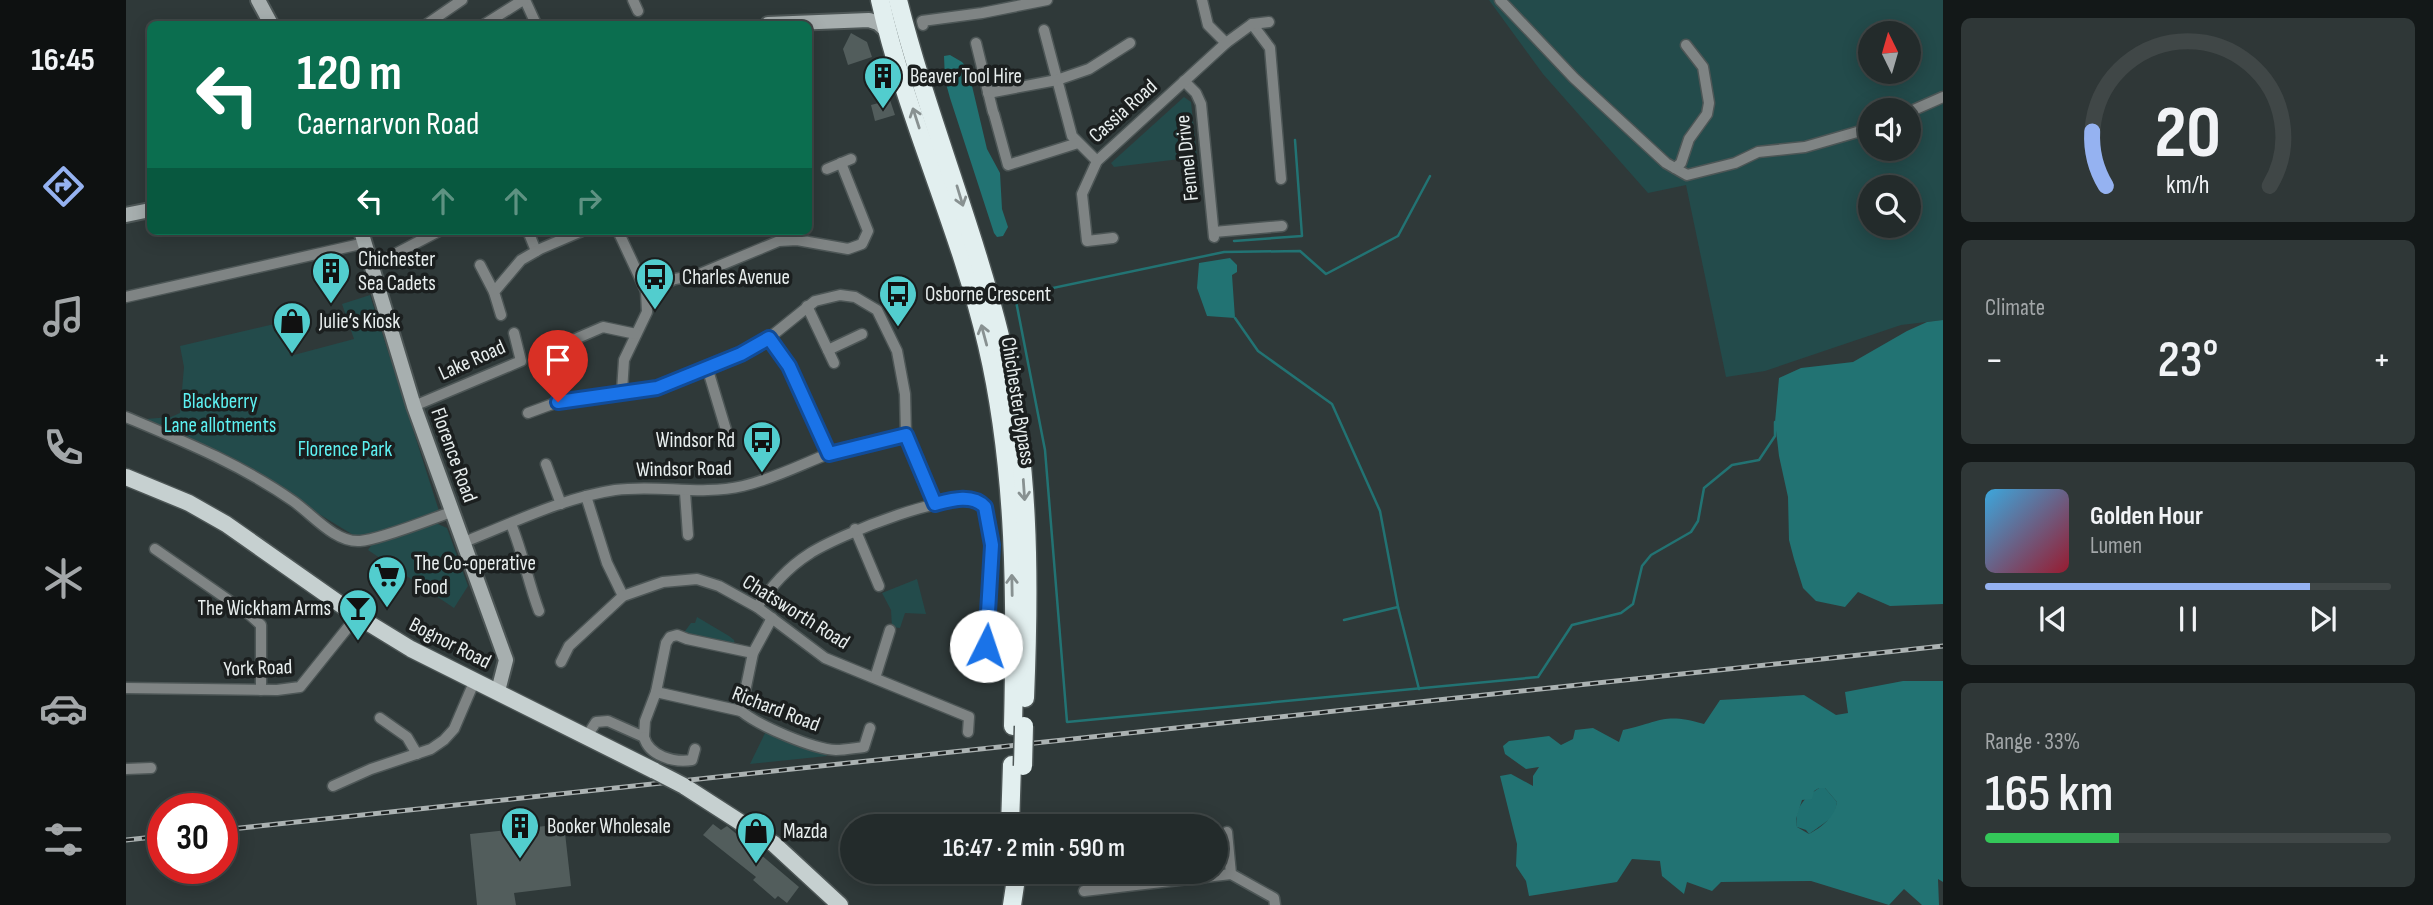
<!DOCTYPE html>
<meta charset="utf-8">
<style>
:root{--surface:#232b2b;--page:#2f3737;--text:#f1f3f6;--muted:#a3a7a9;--line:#404747;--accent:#95b2f1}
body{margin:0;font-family:"Sofia Sans Condensed",sans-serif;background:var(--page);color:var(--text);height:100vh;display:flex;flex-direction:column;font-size:26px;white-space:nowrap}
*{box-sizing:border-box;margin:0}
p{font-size:23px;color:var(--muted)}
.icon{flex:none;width:38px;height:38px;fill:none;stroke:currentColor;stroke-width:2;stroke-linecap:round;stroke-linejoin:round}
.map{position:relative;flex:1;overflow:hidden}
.details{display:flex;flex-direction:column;gap:18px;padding:18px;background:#131818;width:490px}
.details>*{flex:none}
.hud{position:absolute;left:21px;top:21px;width:665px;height:214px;border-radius:10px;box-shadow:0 4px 18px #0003,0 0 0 2px var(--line);background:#0b6e4f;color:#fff;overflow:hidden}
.needle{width:46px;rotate:355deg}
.buttons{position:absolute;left:1732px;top:21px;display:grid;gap:14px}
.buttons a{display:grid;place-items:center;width:63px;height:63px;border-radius:50%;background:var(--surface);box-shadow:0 4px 18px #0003,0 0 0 2px var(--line);font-size:35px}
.speed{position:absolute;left:21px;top:793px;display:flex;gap:14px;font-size:35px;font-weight:700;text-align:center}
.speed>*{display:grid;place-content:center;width:91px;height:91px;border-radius:50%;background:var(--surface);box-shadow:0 4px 18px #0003,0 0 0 2px var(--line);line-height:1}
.speed .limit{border:10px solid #d22;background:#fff;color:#111}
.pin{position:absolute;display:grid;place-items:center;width:60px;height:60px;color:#fff;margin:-72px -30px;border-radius:50% 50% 50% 0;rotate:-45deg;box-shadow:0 0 7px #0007}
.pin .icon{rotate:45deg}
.me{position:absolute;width:77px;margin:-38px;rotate:4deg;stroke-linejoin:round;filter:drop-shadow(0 0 5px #0008)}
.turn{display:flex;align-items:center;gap:24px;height:147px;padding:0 35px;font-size:32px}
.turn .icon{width:91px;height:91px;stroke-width:2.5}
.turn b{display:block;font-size:49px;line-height:60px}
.lanes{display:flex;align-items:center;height:66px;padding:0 35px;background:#0003;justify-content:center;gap:35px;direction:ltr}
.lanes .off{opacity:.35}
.big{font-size:52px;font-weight:600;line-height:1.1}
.details .tile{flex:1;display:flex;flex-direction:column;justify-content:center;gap:10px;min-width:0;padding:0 24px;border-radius:10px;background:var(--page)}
.details .dial{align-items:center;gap:0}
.dial svg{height:182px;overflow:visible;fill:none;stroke:var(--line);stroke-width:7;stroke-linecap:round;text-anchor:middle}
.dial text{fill:var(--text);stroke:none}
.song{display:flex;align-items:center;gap:21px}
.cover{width:84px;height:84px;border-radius:10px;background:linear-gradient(135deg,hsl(200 70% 55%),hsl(350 70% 35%))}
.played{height:7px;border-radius:4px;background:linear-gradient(90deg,var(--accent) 80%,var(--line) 80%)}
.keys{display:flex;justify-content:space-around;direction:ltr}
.heat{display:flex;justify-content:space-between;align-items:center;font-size:38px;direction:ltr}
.charge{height:10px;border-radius:5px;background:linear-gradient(90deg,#34c759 33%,var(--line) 0)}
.trip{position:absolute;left:714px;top:814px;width:388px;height:70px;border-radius:35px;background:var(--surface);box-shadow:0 4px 18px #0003,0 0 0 2px var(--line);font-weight:600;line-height:70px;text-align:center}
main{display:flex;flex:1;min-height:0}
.tabs{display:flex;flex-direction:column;width:126px;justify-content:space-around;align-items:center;background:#0e1111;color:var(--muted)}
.tabs .icon{width:49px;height:49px}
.tabs .on{color:var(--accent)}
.tabs b{font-size:32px;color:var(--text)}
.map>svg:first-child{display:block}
.green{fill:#234b4b;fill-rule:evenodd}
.forest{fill:#1f7071}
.water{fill:#227373;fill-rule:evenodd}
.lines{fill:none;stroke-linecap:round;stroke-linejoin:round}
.stream{stroke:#227373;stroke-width:2.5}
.building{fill:#525d5c}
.street-casing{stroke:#4d5656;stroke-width:13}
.secondary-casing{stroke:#4d5656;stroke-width:18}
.primary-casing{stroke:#4d5656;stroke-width:19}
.highway-casing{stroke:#4d5656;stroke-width:21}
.street{stroke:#7f8484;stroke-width:10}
.secondary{stroke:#a7afaf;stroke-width:14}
.primary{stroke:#c6d0d0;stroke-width:16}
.highway{stroke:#e2efef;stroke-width:18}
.rail-casing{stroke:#abb2b2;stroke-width:5}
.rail{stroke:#1b1f1f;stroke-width:2.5;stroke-dasharray:8;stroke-linecap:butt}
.primary-bridge-casing{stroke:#4d5656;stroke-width:19;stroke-linecap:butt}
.highway-bridge-casing{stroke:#4d5656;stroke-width:21;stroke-linecap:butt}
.primary-bridge{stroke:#c6d0d0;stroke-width:16}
.highway-bridge{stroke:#e2efef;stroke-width:18}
.oneway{stroke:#889191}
.route-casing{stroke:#114b97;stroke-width:18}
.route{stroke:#1a73e8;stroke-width:12}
.labels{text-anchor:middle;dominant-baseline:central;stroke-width:7;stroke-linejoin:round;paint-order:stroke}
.poi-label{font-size:21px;fill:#e8eeee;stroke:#1b1f1f;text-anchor:start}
.street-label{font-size:21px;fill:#e8eeee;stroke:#1b1f1f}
.park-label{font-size:21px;fill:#5df1f2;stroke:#1b1f1f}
</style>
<main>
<nav class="tabs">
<b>16:45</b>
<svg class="icon on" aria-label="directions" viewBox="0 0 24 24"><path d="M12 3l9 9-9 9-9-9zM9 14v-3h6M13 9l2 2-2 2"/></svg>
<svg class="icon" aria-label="music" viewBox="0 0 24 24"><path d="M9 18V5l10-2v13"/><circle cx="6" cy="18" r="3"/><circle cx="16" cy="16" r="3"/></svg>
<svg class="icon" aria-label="phone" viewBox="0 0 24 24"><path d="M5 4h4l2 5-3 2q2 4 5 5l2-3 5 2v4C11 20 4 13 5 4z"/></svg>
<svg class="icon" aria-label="climate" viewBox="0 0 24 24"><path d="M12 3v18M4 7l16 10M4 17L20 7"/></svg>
<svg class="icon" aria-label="car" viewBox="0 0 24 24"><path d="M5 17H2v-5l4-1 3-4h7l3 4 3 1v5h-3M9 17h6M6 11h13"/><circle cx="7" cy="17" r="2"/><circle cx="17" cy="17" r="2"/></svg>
<svg class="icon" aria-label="filters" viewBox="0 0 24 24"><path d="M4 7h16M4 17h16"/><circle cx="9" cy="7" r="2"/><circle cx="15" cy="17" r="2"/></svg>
</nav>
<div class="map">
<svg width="1817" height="905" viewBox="0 0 1817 905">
<rect width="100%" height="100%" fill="#2f3939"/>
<g class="green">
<path d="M1363 0H1817V320L1775 325 1639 371 1600 377 1560 185 1522 193 1417 74ZM1745 33H1783V72H1745ZM1745 110H1783V149H1745ZM1745 187H1783V226H1745Z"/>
<path d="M1058 97 1065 102 1071 157 988 167 985 163Z"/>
<path d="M244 295 313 511 240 536H229L160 494 20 419 45 417 54 413 58 367 54 346 157 322 164 356 228 339 216 304Z"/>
<path d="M305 521 321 528 342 586 328 608 242 550 249 540Z"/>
<path d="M791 579 800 614 779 613 774 628 766 627 765 610 756 593Z"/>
<path d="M571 617 603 636 608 640 609 646 557 634 565 623H569Z"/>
<path d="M641 729 699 751 701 756 624 764Z"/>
</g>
<path class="forest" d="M1693 788H1699L1711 802 1709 812 1704 819 1683 834 1680 830 1671 827C1668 808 1678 798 1693 788Z"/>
<g class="water">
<path d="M824 55 836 62 842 69 861 149 874 173 876 209 882 227 877 236 871 237 868 233 824 98 819 80 818 56Z"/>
<path d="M1104 258 1111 265V272L1106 275 1109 318 1081 316 1071 288 1073 263Z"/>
<path d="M1817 320V604L1764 606 1732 592 1719 607 1690 601 1677 588 1668 559 1663 540 1662 497 1653 456 1649 422 1653 378 1675 368 1727 362 1781 331 1801 322Z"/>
<path d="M1777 681H1817V882L1812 879 1813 905H1796L1778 889 1763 905 1685 881 1595 882 1586 891 1561 882 1558 894 1536 876 1534 861 1506 859 1491 882 1403 896 1400 881 1390 866 1391 844 1374 776 1385 774 1407 786V776L1413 767 1400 769 1379 754 1377 746 1383 741 1423 736 1435 745 1447 739 1449 730 1467 728 1493 742 1497 730C1534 722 1538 712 1578 724L1594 700 1678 695 1710 715 1722 713 1719 692ZM1693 788H1699L1711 802C1708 818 1697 826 1683 834L1671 827 1670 819 1676 800 1686 799 1688 791Z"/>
</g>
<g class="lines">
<g class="stream">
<path d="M1304 176 1272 236 1200 274 1174 251 1098 252 889 296 919 450 941 722 1412 677 1446 625 1495 613 1507 604 1516 566 1525 555 1565 532 1572 521 1578 488 1606 465 1633 460 1649 436V422"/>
<path d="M1108 241 1176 236 1169 140"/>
<path d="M1109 318 1132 351 1206 404 1254 511 1272 607 1293 689"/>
<path d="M1218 620 1272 607"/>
</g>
</g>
<g class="building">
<path d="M725 33 741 42 746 57 722 65 717 49Z"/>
<path d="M764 100 769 115 749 121 745 105Z"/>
<path d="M438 824 445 886 388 893 390 905H351L344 834Z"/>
<path d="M587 824 595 830 601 826 673 887 661 903 652 896 649 899 627 880 630 877 577 835Z"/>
</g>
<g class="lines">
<defs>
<g id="street">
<path d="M399 0 410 24"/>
<path d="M507 0 512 11"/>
<path d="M1076 0 1082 25 1100 43"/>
<path d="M1374 0 1448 78 1540 163 1561 175 1609 163 1632 152 1679 147 1745 128"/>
<path d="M301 24 336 0"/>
<path d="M359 24 397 0"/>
<path d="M1126 24 1144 48 1155 179"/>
<path d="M797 25 796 21 856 13 921 0"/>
<path d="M918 30 946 136 971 161"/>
<path d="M850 43 867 112"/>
<path d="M1058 81 1070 93 1075 104 1088 237"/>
<path d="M862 93 931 80 963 69 1004 43"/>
<path d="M1783 112 1817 97"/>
<path d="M868 114 882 165 952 143"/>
<path d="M1549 168 1555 163 1563 139 1581 114 1583 103 1577 67 1560 45"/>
<path d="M701 169 725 159"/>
<path d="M402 231 410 251"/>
<path d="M492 231 520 291 521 312 498 360 496 391"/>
<path d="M1088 232 1156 226"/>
<path d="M987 238 961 241 956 194 971 161 1100 43 1126 24 1143 22"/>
<path d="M354 265 368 292"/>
<path d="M246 266 313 231"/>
<path d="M520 291 549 279 571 275 653 241 671 240 722 249 736 244 742 231 715 163"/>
<path d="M0 297 239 243"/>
<path d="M681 306 708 363"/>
<path d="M375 315 368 292 395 260 414 249 456 231"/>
<path d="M643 338 663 366 703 454"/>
<path d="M440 343 477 327 510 334"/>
<path d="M702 350 736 334"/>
<path d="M581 367 600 430"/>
<path d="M288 406 395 361 388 333"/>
<path d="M402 413 432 402 531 388 615 354 643 338 689 301 714 295 729 297 751 310 771 351 779 394 780 435 809 504"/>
<path d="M0 417C57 441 116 465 167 501 186 514 209 543 234 541 253 540 305 519 325 512"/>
<path d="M420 464 435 504"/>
<path d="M559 492 562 535"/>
<path d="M460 496 481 563 497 596"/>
<path d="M385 524C397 553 402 582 413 611"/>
<path d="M729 529 753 586"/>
<path d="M338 542C387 523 436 498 489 490 532 484 574 496 617 486 647 479 674 465 702 454 728 444 754 440 780 435"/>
<path d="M29 549 124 615 135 625V690"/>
<path d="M631 607C646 586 661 568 683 554 708 537 838 482 859 507L864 527 866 560 858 665"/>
<path d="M435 662 443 646 497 596 537 582 571 579 593 586 631 607 699 658 843 717 842 732"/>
<path d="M749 678 764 630"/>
<path d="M0 688 151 690 174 687 231 616"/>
<path d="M530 692 615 711C633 726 687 749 710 750 719 750 729 748 738 747L744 728"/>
<path d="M615 711 627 653 646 618"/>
<path d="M254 718 281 737 291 754"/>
<path d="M461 736 470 722 482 721 518 737 519 721 530 692 540 643 544 637 551 635 561 639 627 653"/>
<path d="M518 737C523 756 548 763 566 760L569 749"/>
<path d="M0 769 25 768"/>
<path d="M207 786 245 769 305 749 318 740 328 729 349 680"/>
<path d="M1101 832 1105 874"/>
<path d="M958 891 1105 874 1148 898 1149 905"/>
</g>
<g id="secondary">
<path d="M132 0 145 24"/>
<path d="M642 24 743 20 752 23 762 32"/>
<path d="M0 215 24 210"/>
<path d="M235 231 288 406 380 660 372 691"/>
</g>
<g id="primary">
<path d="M0 477 63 503 100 524 231 616 285 649 529 771"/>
<path d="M558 786 648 844 714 905"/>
</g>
<g id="highway">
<path d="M754 0C780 117 834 228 861 345 890 469 890 600 887 726"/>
<path d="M772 0C801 115 847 225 875 340 904 457 904 578 899 698"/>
<path d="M884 826 886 765"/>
<path d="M886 905 891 872"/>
</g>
</defs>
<use href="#street" class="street-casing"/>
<use href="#secondary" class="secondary-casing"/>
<use href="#primary" class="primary-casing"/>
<use href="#highway" class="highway-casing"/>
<use href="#street" class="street"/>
<use href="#secondary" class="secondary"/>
<use href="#primary" class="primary"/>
<use href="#highway" class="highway"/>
<defs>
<g id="rail">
<path d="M96 830 1817 646"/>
<path d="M0 840 37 836"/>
</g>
</defs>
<use href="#rail" class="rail-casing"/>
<use href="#rail" class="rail"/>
<defs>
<path id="primary-bridge" d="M529 771 558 786"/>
<path id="highway-bridge" d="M897 766 898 726"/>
</defs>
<use href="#primary-bridge" class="primary-bridge-casing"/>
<use href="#highway-bridge" class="highway-bridge-casing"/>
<use href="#primary-bridge" class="primary-bridge"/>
<use href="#highway-bridge" class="highway-bridge"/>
</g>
<defs><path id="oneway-shaft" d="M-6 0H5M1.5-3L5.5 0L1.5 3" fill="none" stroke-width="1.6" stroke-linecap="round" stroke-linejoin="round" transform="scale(1.75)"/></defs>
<g class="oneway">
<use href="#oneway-shaft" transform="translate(790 118) rotate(-108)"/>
<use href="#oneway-shaft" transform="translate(834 196) rotate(73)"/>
<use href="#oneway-shaft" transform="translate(858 335) rotate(-105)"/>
<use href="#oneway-shaft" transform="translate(898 490) rotate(86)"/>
<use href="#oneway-shaft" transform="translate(886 585) rotate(-91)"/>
</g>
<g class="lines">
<defs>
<path id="route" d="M432 402 531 388 615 354 643 338 663 366 703 454 780 435 809 504C824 500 846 493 859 507L866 545 860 646"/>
</defs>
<use href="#route" class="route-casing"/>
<use href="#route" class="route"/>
</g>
<defs>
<symbol id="building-pin" viewBox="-11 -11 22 30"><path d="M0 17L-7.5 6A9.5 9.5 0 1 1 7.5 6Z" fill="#52cdce" stroke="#1b1f1f"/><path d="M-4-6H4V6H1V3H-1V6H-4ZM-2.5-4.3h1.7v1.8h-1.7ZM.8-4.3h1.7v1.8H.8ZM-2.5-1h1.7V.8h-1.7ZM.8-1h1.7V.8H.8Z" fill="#111"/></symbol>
<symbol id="bus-pin" viewBox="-11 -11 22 30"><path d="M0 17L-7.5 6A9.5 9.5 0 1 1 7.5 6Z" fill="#52cdce" stroke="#1b1f1f"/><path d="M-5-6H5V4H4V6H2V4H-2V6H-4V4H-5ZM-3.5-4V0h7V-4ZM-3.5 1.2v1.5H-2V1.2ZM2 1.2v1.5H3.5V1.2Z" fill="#111"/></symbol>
<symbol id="shop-pin" viewBox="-11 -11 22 30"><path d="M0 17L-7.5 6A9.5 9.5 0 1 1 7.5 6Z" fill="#52cdce" stroke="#1b1f1f"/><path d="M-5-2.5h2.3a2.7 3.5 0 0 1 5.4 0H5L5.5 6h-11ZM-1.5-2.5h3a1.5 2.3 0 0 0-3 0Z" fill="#111"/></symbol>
<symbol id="supermarket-pin" viewBox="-11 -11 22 30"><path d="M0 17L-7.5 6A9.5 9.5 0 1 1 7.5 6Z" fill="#52cdce" stroke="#1b1f1f"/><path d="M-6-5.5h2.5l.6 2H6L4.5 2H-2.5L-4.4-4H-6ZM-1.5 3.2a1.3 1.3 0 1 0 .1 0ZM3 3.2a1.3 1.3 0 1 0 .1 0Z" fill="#111"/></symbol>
<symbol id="bar-pin" viewBox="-11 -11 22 30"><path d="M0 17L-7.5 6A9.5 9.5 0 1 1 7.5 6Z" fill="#52cdce" stroke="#1b1f1f"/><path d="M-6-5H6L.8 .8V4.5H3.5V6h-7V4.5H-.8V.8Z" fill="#111"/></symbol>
</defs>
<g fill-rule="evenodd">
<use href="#building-pin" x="735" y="54" width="44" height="60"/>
<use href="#building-pin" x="183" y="249" width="44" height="60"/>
<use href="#bus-pin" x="507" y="255" width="44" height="60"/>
<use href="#bus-pin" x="750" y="272" width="44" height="60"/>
<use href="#shop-pin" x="144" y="299" width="44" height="60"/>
<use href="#bus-pin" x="614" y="418" width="44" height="60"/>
<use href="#supermarket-pin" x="239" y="553" width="44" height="60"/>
<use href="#bar-pin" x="210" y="586" width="44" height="60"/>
<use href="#building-pin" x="372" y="804" width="44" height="60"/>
<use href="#shop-pin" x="608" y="809" width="44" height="60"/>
</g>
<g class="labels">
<g class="poi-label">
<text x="784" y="76">Beaver Tool Hire</text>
<text x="232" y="259">Chichester<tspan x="232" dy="24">Sea Cadets</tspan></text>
<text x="556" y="277">Charles Avenue</text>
<text x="799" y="294">Osborne Crescent</text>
<text x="193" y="321">Julie’s Kiosk</text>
<text x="609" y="440" text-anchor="end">Windsor Rd</text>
<text x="288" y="563">The Co-operative<tspan x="288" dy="24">Food</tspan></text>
<text x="205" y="608" text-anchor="end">The Wickham Arms</text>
<text x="421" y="826">Booker Wholesale</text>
<text x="657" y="831">Mazda</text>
</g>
<g class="street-label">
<text transform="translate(997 111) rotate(-42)">Cassia Road</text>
<text transform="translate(1061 158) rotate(-96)">Fennel Drive</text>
<text transform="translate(346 360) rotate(-24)">Lake Road</text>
<text transform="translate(892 401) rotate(81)">Chichester Bypass</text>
<text transform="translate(328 455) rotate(70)">Florence Road</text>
<text transform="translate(558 469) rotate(-1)">Windsor Road</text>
<text transform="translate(670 612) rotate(32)">Chatsworth Road</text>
<text transform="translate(324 643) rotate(27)">Bognor Road</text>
<text transform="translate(132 668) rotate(-2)">York Road</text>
<text transform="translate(650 709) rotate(21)">Richard Road</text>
</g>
<g class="park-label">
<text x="94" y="401">Blackberry<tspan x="94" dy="24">Lane allotments</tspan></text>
<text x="219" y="449">Florence Park</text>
</g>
</g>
</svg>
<div class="buttons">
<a><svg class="needle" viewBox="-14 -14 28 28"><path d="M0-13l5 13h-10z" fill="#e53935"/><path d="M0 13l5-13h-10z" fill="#a3a7a9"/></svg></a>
<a><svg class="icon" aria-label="sound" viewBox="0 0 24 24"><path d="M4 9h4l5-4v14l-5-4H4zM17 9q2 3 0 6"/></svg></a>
<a><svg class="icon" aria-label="search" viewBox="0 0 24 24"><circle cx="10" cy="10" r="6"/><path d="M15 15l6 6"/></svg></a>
</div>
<div class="speed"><div class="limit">30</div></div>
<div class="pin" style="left:432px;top:402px;background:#d93025"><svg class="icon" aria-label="arrive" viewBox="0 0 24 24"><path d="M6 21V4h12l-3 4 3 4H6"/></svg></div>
<svg class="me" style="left:860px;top:646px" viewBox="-20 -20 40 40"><circle r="19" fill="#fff"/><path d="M0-13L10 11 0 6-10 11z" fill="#1a73e8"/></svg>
<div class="trip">16:47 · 2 min · 590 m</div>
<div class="hud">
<div class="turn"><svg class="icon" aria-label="left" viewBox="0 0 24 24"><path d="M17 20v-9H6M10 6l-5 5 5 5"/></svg><div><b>120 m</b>Caernarvon Road</div></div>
<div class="lanes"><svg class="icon" aria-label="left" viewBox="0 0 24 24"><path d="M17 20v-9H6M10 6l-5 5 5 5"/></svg><svg class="icon off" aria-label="ahead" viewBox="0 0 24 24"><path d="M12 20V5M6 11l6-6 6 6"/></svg><svg class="icon off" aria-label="ahead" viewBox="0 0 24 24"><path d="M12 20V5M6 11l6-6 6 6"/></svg><svg class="icon off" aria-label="right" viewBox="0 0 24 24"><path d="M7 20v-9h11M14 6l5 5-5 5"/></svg></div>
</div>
</div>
<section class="details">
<div class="tile dial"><svg viewBox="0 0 100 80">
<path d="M14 69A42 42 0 1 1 86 69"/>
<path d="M14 69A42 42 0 0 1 8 45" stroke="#95b2f1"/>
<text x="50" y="56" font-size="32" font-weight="700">20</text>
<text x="50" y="72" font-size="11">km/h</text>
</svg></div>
<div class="tile"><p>Climate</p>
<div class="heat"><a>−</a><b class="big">23°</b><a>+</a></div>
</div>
<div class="tile">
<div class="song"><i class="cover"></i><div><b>Golden Hour</b><p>Lumen</p></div></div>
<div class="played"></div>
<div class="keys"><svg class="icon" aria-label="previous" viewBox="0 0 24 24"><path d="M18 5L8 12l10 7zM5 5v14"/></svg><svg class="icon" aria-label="pause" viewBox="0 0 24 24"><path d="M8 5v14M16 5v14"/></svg><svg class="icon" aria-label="next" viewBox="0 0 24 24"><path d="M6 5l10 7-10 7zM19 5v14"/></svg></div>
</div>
<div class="tile"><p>Range · 33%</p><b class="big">165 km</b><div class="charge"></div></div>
</section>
</main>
